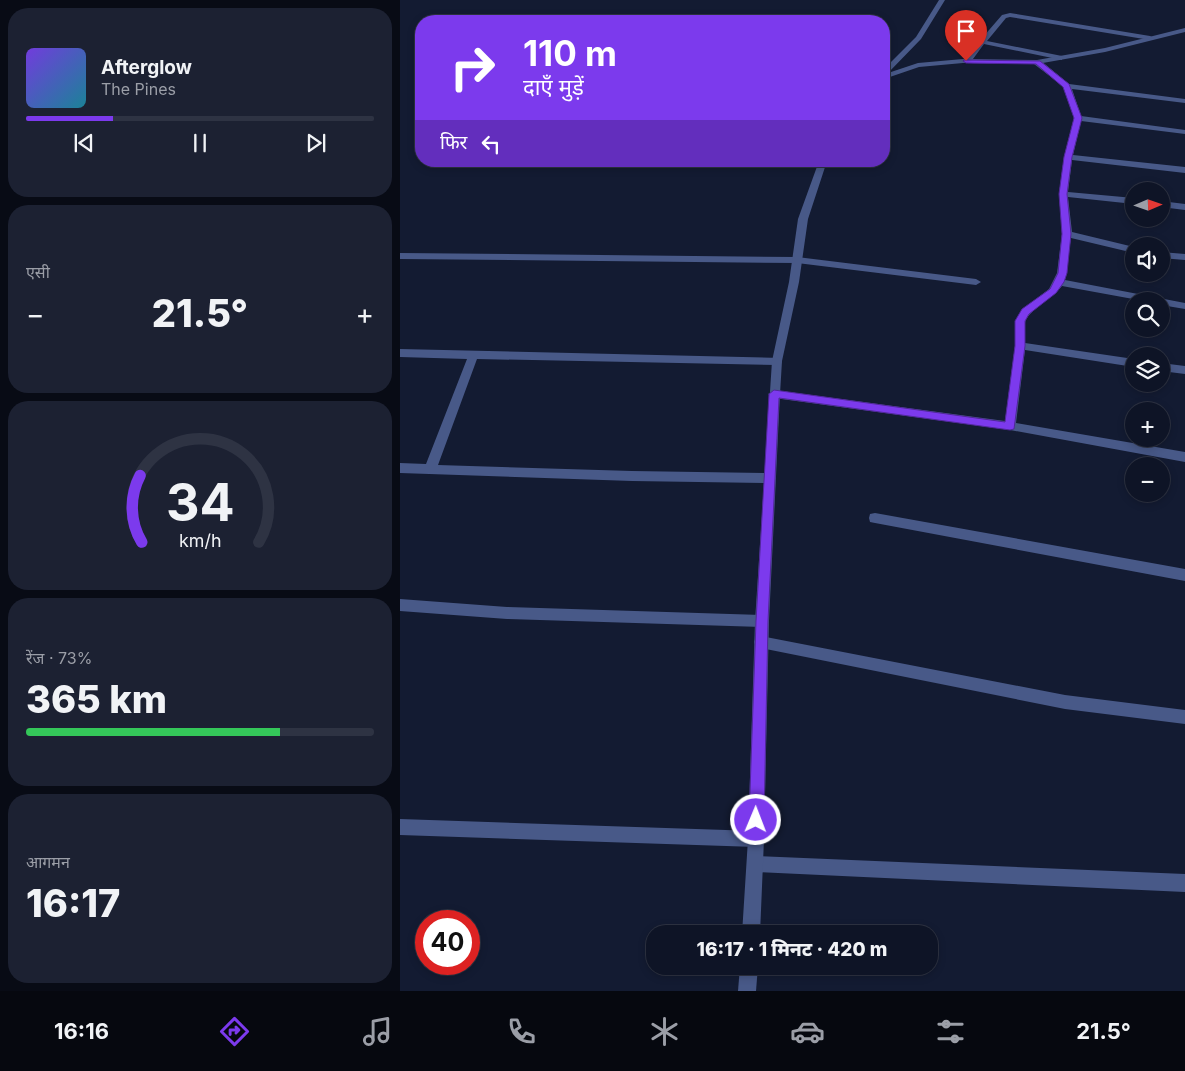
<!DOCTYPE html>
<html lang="hi">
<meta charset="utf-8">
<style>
:root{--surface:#0e1426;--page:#1c2132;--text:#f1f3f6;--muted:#9b9ea7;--line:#2e3343;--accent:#7c3aed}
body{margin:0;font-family:Inter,"Noto Sans Devanagari",sans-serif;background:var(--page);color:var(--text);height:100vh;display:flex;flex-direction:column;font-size:19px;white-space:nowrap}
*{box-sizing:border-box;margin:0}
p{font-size:16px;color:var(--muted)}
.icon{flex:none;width:28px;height:28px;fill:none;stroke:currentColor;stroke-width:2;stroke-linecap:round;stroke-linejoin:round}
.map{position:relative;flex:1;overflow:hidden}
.drawer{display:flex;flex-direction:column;gap:8px;padding:8px;background:#080b15;width:400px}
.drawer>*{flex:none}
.guide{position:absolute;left:15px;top:15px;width:475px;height:152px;border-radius:20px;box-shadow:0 2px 8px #0003,0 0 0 1px var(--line);background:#7c3aed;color:#fff;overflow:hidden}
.needle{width:32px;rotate:88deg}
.controls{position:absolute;left:725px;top:182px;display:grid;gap:10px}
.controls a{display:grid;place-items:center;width:45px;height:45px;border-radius:50%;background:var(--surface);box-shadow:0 2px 8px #0003,0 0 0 1px var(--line);font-size:25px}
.speed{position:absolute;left:15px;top:910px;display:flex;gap:10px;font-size:25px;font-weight:700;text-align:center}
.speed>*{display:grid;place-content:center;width:65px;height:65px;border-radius:50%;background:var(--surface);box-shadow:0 2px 8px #0003,0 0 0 1px var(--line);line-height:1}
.speed .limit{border:8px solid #d22;background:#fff;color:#111}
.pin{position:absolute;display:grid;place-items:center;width:42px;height:42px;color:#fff;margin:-51px -21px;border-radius:50% 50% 50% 0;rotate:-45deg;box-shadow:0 0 5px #0007}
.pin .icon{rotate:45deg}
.me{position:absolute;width:55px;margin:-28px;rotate:1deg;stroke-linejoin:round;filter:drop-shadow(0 0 4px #0008)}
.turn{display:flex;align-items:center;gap:18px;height:105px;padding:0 25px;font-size:22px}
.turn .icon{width:65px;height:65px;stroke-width:2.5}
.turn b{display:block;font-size:35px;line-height:42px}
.then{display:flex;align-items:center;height:48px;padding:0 25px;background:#0003;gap:10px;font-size:19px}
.big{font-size:38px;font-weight:800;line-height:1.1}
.drawer .tile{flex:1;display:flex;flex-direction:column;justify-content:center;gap:8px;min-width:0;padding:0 18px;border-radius:20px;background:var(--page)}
.drawer .dial{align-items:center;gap:0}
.dial svg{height:130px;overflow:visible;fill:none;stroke:var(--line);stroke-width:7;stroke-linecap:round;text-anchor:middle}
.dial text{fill:var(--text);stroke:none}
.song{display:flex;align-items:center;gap:15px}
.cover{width:60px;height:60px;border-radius:8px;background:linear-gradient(135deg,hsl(260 70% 55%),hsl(190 70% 35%))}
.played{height:5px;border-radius:2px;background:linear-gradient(90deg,var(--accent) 25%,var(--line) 25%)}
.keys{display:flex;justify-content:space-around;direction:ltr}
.heat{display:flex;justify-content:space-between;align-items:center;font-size:28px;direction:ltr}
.charge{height:8px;border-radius:4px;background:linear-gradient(90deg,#34c759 73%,var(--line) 0)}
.trip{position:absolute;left:246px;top:925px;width:292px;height:50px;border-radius:20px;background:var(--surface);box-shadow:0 2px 8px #0003,0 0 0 1px var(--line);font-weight:800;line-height:50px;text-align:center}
.dock{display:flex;height:80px;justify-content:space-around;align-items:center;background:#06080f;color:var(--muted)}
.dock .icon{width:35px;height:35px}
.dock .current{color:var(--accent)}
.dock b{font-size:22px;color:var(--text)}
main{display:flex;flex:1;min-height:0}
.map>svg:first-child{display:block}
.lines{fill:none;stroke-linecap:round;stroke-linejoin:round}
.minor{fill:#485988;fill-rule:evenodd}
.tertiary{fill:#485988;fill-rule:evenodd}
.route{fill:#7c3aed;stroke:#51269a}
</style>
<main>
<section class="drawer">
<div class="tile">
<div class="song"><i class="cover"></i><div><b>Afterglow</b><p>The Pines</p></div></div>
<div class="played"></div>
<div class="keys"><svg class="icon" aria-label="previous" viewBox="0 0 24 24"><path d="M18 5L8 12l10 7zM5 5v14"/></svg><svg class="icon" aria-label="pause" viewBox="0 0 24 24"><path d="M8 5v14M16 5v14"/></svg><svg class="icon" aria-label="next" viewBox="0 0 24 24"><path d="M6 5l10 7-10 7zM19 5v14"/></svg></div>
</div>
<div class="tile"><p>एसी</p>
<div class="heat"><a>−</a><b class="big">21.5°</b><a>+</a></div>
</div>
<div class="tile dial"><svg viewBox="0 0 100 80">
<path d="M14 69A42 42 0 1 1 86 69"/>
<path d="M14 69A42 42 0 0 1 13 28" stroke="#7c3aed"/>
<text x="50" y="56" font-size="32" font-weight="700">34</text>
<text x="50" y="72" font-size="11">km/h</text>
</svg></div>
<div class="tile"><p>रेंज · 73%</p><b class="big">365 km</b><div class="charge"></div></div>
<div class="tile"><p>आगमन</p><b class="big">16:17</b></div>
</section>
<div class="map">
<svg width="785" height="991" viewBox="0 0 785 991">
<rect width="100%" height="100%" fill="#131b32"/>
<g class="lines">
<g class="minor">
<path d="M610 13 750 36 754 38 750 40 610 17 606 18 587 41 662 56V60L584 44 570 63H564V59L602 15Z"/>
<path d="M634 60H640L669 84 785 99V103L672 89 681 116 785 130V134L681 121 673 155 785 167V173L672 160 668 192 734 198V204L668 197 672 232 734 247V253L671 238 665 280 785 303V309L761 305V301H744L662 286C654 297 627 311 625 323 624 329 625 337 625 343L734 359V367L625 350 616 423 785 452V462L610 430 374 398 368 394 374 390 605 421 615 346V321L622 310 649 289 657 273 662 234 659 194 664 157 674 118 664 87 634 64Z"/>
<path d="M761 201 785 204V210L761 207Z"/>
<path d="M761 252 785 254V260L761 258Z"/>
<path d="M0 253 397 257 576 279 581 282 576 285 397 263 0 259Z"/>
<path d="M0 349 381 358 382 361 381 364 377 365 77 359 38 465 232 471 370 473 374 475 376 478 374 481 370 483 232 481 0 473V463L26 464 67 359 0 357Z"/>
<path d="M761 363 785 366V374L761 371Z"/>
<path d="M475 513 785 569V581L475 523 470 522 469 518 470 514Z"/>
<path d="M0 599 107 607 362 615 367 617 369 621 367 625 362 627 107 619 0 611Z"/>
<path d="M361 636 665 695 785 710V724L665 709 361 648 356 647 354 642 356 637Z"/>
<path d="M0 819 356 831 362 833 364 839 362 845 356 847 0 835Z"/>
<path d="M355 856 785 874V892L355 872 349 870 347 864 349 858Z"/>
</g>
<g class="tertiary">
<path d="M539 0H545L521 39 488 73 518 63 563 59 637 60 705 48 785 28V32L705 52 637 64 563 63 519 67 484 79V69L516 37Z"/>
<path d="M419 161H427L408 219 399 282 382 361 380 394 369 621 364 839 360 934H342L348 839 355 621 372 361 389 282 398 219Z"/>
<path d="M340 966H358L356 991H338Z"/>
</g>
</g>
<path class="route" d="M564 60 640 61 669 84 682 118 672 157 667 194 671 234 667 273 664 282 656 293 629 314 625 321V346L614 429 610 430 379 398 368 621 364 820 362 825 356 827 351 825 349 820 356 621 369 394 374 390 605 422 615 346V321L622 309 650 289 658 273 662 234 659 194 664 157 674 118 663 87 636 64 566 63 563 61Z"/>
</svg>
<div class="controls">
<a><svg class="needle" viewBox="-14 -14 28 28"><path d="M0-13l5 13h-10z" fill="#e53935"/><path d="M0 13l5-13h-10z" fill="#9b9ea7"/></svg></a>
<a><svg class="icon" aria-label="sound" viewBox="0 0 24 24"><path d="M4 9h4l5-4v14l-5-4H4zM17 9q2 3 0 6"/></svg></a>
<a><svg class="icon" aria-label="search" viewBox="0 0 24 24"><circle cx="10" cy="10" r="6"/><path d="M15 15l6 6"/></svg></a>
<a><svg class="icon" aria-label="layers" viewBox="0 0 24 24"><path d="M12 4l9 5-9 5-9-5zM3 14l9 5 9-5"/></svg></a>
<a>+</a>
<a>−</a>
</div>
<div class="speed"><div class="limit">40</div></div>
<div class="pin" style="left:566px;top:61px;background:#d93025"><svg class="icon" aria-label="arrive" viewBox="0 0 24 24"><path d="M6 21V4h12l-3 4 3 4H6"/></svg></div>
<svg class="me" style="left:356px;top:820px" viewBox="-20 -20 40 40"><circle r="17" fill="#7c3aed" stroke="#fff" stroke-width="3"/><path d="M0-11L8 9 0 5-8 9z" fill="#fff"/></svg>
<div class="trip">16:17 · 1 मिनट · 420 m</div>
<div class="guide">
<div class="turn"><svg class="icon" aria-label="right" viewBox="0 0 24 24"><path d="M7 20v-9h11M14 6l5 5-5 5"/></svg><div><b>110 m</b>दाएँ मुड़ें</div></div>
<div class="then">फिर<svg class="icon" aria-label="left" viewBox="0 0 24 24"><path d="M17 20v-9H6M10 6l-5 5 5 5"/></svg></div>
</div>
</div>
</main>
<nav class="dock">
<b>16:16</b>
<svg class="icon current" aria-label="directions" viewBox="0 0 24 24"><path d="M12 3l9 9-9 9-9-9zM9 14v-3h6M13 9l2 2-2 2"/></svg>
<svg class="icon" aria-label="music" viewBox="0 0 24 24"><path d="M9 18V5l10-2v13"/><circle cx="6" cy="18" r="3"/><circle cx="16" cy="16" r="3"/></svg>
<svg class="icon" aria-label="phone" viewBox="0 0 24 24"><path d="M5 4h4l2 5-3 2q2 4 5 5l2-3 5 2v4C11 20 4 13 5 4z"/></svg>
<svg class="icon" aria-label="climate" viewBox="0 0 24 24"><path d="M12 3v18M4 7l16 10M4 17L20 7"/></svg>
<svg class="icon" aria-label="car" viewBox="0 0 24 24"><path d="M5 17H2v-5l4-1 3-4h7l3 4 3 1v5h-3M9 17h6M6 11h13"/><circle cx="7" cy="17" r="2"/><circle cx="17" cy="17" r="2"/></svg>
<svg class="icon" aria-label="filters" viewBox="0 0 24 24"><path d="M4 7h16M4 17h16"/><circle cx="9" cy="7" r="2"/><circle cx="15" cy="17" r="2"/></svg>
<b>21.5°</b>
</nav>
